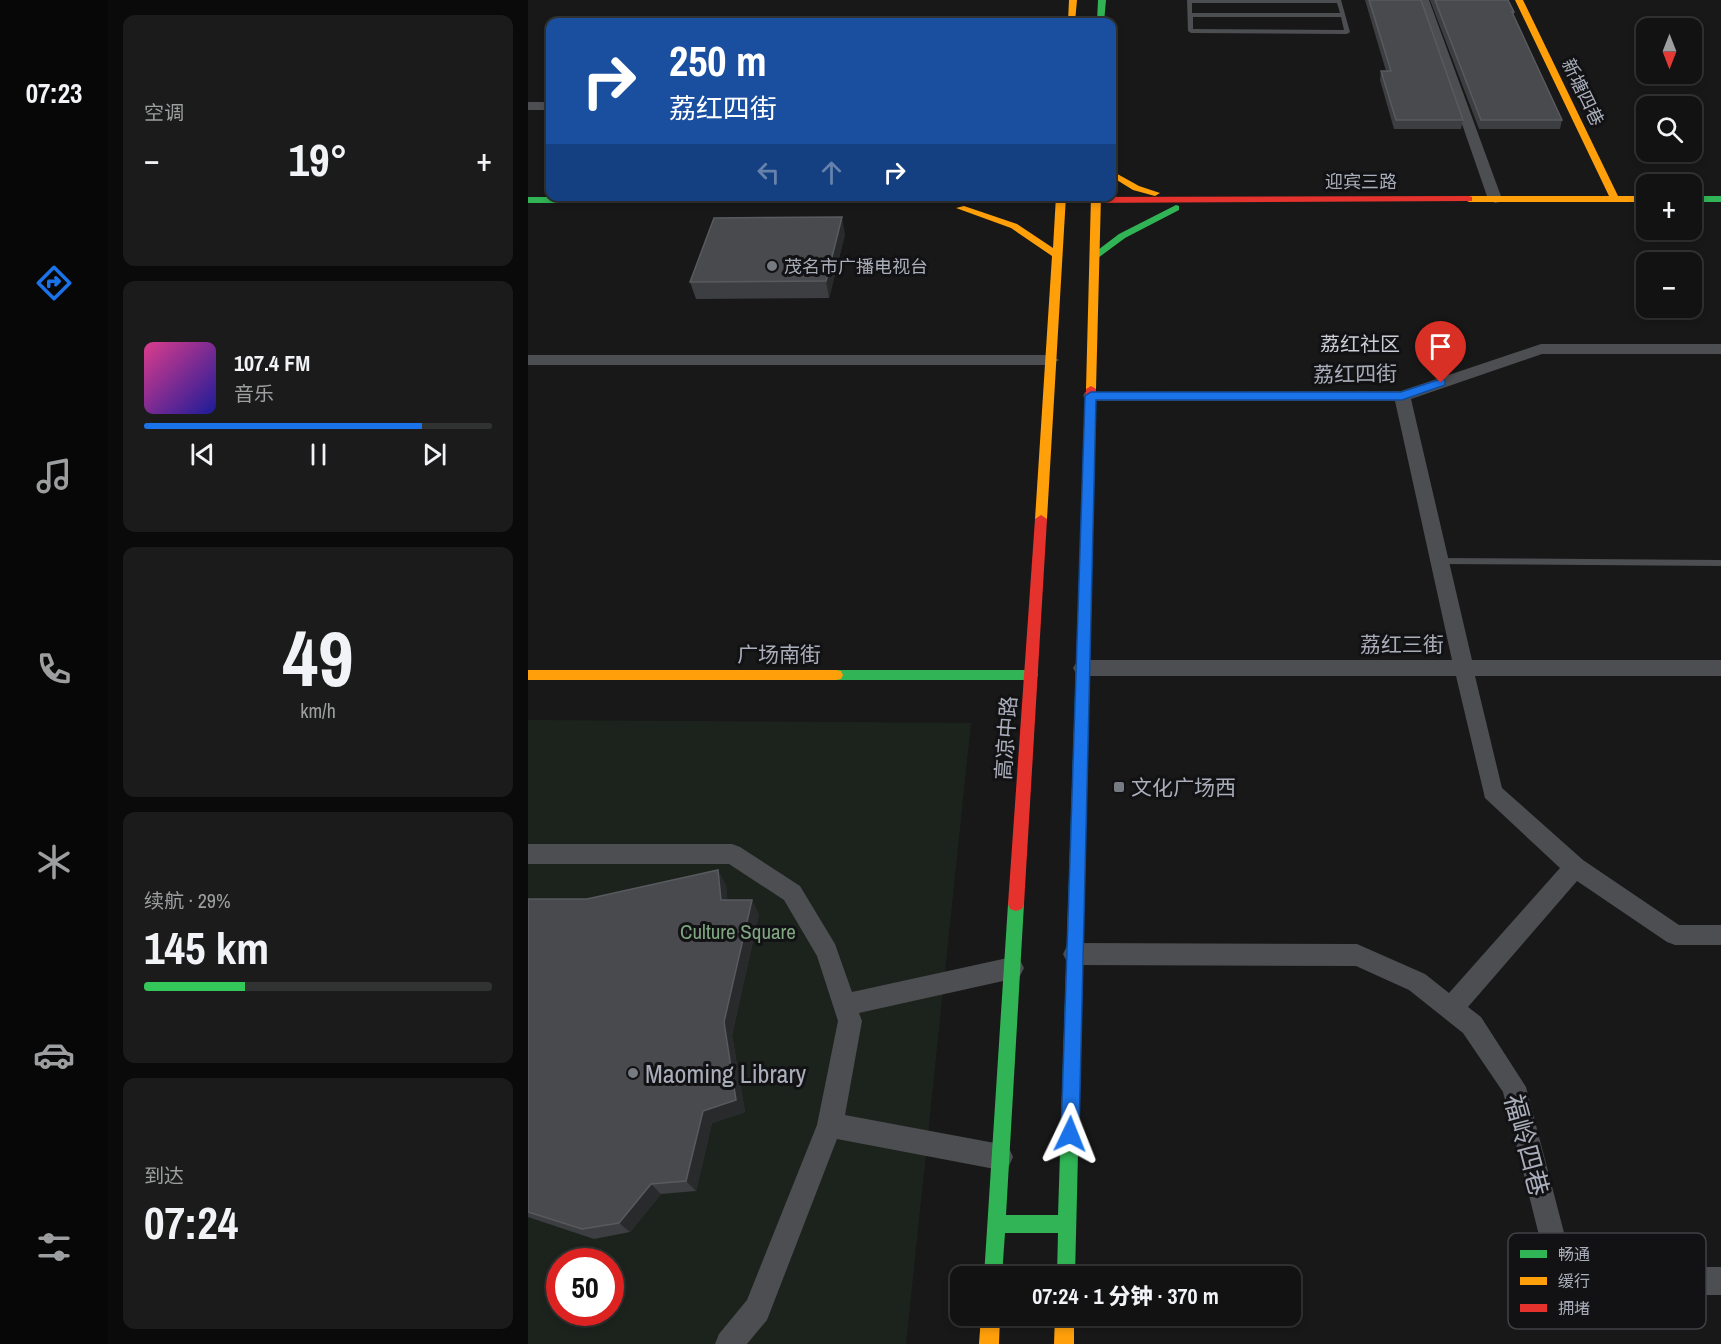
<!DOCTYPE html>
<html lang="zh">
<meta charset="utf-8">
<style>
:root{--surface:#121212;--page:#1b1b1b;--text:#f1f3f6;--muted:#9c9e9f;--line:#313232;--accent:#1a73e8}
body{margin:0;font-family:"Archivo Narrow","Noto Sans SC",sans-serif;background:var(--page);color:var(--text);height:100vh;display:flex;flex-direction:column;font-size:22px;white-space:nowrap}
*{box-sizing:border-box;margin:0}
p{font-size:20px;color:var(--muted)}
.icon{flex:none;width:33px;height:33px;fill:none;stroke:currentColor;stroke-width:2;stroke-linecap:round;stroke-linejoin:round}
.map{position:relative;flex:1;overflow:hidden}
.sheet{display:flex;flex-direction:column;gap:15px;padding:15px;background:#0a0a0a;width:420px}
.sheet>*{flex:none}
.guide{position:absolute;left:18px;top:18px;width:570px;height:183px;border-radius:12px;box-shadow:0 3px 9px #0003,0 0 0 2px var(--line);background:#1a4fa0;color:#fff;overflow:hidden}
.needle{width:39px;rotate:180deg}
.fabs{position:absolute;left:1108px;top:18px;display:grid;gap:12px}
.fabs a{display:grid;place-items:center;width:66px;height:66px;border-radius:12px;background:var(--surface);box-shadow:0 3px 9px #0003,0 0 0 2px var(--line);font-size:30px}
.speed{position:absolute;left:18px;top:1248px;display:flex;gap:12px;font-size:30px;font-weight:700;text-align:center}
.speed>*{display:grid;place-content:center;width:78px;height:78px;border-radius:50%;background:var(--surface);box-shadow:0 3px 9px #0003,0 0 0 2px var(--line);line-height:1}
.speed .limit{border:9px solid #d22;background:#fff;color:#111}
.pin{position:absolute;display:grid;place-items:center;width:51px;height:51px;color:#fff;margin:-62px -26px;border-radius:50% 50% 50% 0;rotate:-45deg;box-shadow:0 0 6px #0007}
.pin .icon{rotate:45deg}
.me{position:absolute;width:66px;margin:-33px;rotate:2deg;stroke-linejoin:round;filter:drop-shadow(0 0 4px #0008)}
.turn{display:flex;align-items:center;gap:21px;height:126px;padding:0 24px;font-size:27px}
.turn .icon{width:78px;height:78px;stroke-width:2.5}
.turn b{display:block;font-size:42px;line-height:51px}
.lanes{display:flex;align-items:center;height:57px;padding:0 24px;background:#0003;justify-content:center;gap:30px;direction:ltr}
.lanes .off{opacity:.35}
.big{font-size:45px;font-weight:800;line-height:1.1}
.sheet .widget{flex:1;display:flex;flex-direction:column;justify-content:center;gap:9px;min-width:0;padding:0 21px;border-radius:12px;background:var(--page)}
.sheet .dial{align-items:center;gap:0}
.dial b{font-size:78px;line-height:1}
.song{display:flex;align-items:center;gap:18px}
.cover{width:72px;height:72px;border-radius:9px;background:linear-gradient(135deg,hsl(330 70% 55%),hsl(240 70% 35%))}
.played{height:6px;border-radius:3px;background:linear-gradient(90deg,var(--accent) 80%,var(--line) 80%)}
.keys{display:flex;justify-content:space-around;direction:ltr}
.heat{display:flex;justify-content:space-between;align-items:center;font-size:33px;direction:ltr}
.charge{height:9px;border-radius:4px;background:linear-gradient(90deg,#34c759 29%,var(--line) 0)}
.trip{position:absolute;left:422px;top:1266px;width:351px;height:60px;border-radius:12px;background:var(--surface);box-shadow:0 3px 9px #0003,0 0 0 2px var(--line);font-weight:800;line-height:60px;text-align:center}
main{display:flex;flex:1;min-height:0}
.tab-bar{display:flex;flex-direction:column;width:108px;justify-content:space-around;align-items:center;background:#070707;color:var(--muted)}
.tab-bar .icon{width:42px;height:42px}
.tab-bar .on{color:var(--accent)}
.tab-bar b{font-size:27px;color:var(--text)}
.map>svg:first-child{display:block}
.green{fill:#1c231d;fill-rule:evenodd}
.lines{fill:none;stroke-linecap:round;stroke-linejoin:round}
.lane{fill:#4c4e51;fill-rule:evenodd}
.street{fill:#4c4e51;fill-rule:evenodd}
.fast{fill:#30b455;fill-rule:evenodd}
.slow{fill:#ff9f0a;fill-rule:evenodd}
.jam{fill:#e5322d;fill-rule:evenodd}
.wall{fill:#3d3e41}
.shaded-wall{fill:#292a2b}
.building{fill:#494a4e;stroke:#585a5f;stroke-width:1.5}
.route{fill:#1a73e8;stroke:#114b97;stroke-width:1.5}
.poi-dot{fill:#767a81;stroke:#121214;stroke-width:2}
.labels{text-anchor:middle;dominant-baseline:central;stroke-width:6;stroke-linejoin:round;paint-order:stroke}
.far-street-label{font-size:18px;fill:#a9aeba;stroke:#121214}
.far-poi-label{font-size:18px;fill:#a9aeba;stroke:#121214;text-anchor:start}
.far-quarter-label{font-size:20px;fill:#cacdd6;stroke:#121214}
.street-label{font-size:21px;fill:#a9aeba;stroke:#121214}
.poi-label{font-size:21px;fill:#a9aeba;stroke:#121214;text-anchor:start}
.park-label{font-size:21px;fill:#7fa581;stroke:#121214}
.near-poi-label{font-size:26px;fill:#a9aeba;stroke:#121214;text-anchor:start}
.near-street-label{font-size:26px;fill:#a9aeba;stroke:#121214}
.key{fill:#121214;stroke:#3f4146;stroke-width:1.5}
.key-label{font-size:16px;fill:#a9aeba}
</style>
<main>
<nav class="tab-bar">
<b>07:23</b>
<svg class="icon on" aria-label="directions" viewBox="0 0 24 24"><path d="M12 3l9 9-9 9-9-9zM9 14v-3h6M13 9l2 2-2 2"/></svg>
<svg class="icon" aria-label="music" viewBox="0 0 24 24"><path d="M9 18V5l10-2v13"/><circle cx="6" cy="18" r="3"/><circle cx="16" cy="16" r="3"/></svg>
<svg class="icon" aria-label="phone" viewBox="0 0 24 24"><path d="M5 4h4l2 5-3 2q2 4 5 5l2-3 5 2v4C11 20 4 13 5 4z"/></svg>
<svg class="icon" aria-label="climate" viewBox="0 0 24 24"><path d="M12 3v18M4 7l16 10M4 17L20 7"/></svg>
<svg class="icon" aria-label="car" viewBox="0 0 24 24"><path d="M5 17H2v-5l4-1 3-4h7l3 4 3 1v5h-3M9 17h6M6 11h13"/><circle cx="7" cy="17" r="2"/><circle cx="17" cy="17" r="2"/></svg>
<svg class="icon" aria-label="filters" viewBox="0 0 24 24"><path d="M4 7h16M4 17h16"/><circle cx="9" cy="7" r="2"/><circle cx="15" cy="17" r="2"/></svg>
</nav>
<section class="sheet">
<div class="widget"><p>空调</p>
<div class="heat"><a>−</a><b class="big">19°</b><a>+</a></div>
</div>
<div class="widget">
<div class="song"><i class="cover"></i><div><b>107.4 FM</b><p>音乐</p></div></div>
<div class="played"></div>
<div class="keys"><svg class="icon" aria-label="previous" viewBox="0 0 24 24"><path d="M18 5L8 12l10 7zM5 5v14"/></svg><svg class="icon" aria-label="pause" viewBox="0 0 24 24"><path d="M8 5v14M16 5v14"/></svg><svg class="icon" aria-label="next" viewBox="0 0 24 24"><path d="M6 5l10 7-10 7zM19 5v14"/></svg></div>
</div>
<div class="widget dial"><b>49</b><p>km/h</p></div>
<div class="widget"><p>续航 · 29%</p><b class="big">145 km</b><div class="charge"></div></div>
<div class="widget"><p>到达</p><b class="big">07:24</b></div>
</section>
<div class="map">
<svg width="1193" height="1344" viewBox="0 0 1193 1344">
<rect width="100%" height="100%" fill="#181818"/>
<path class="green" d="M0 720 443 723 378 1344H0ZM32 1262H82V1312H32Z"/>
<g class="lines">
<g class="lane">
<path d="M659 0H813L822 32 819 34 663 33 660 31ZM664 3H809L812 13H664ZM665 17H813L816 30 665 29Z"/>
<path d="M377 18 380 20 378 22H374Z"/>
<path d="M911 558 1193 560V566L911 564 907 561Z"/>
</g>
<g class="street">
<path d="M891 0H901L974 199 972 202 967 203 960 199Z"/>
<rect x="0" y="102" width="22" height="8"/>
<path d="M1013 344H1193V354H1014L883 399 944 660H1193V676H947L974 788 1055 860 1151 925H1193V945H1147L1139 942 1049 881 940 1007 953 1017 998 1087 1045 1267H1193V1295H1035L1025 1291 975 1092 935 1033 881 990 828 966 547 965 539 962 535 954 539 946 547 943 829 944 897 974 921 993 1032 868 957 798 928 676H555L548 673 545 668 548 663 555 660H924L867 401H563L555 396 557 392 873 391Z"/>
<path d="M0 355H523L531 360 523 365H0Z"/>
<path d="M0 844H204L212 847 272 886 307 944 324 992 484 957 492 960 496 968 492 976 484 979 331 1013 334 1021 317 1115 472 1144 481 1148 485 1157 481 1166 472 1170 309 1139 239 1320 219 1344H187L191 1334 219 1300 289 1125 310 1021 289 956 256 900 201 864H0Z"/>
</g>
<g class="fast">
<path d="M570 0H578L576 22H569Z"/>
<rect x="1164" y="196" width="29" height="6"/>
<path d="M0 197H549L554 200 549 203H0Z"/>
<path d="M648 205 651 206V210L597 238 570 258 562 256 591 234Z"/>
<path d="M555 659 560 660 562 664 547 1276H529L530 1233H477L474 1276H456L480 904 482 899 488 897 494 899 496 904 478 1215H530L548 664 550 660Z"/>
<path d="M308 670H503L508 671 510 675 508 679 503 680H308L303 679 301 675 303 671Z"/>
</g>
<g class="slow">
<path d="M541 0H549L547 22H540Z"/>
<path d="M987 0H995L1090 196H1119V202H941L936 199 941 196H1081Z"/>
<path d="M584 171 611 186 632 193 627 196 605 190 584 177Z"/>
<path d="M528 196H538L519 519 513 523 507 519 524 256 483 228 428 208 436 206 489 224 525 248Z"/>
<path d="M563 196H573L568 389 563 392 558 389Z"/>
<path d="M0 670H308L313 671 315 675 313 679 308 680H0Z"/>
<path d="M453 1316H472L471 1344H451Z"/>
<path d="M527 1316H546V1344H526Z"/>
</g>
<g class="jam">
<path d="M941 196 944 197V201L549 203 544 200 549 197Z"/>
<path d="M563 386 568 389 562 664 560 668H550L548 664 558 389Z"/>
<path d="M513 515 519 519 496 904 494 909 488 911 482 909 480 904 507 519Z"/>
</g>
</g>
<g class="wall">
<path d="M837 0H893L935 120 933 129H866L852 80 853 71H858Z"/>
<path d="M902 0H980L986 12 985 15 1034 120 1032 129H951Z"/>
<path d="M317 234 301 298 168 299 162 282Z"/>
<path d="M198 885 199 900 231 914 204 1035 217 1112 184 1123 168 1191 133 1194 102 1232 66 1239 0 1217V899H59Z"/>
</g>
<g class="shaded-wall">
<path d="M314 217 317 234 301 298 298 281Z"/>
<path d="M190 870 198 885 200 914 193 900Z"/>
<path d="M224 900 231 914 204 1035 217 1112 184 1123 168 1191 158 1181Z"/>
<path d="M123 1184 133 1194 102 1232 91 1223Z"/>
</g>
<g class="building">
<path d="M841 0H893L935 120H868L853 71H863Z"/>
<path d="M907 0H980L986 12H984L1034 120H953Z"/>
<path d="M314 217 298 281 162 282 186 218Z"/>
<path d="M190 870 193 900H224L196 1022 208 1100 175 1111 158 1181 123 1184 91 1223 54 1229 0 1212V899H59Z"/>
</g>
<path class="route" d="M913 379 917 380V385L874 400H568L551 1134 548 1140 542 1143 536 1140 533 1134 557 396 563 392H873Z"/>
<g class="poi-dot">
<circle cx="244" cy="266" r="6"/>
<rect x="585" y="781" width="12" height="12" rx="3"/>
<circle cx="105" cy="1073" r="6"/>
</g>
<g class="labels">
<g class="far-street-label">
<text transform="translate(1055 92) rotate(64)">新塘四巷</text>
<text x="833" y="181">迎宾三路</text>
</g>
<g class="far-poi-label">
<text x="256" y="266">茂名市广播电视台</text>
</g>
<g class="far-quarter-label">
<text x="832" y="343">荔红社区</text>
</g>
<g class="street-label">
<text transform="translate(827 374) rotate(-1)">荔红四街</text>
<text x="874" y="644">荔红三街</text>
<text x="251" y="654">广场南街</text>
<text transform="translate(478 738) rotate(-86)">高凉中路</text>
</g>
<g class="poi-label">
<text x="603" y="787">文化广场西</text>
</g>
<g class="park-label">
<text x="210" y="931">Culture Square</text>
</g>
<g class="near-poi-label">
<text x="117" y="1073">Maoming Library</text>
</g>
<g class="near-street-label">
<text transform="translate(999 1145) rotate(75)">福岭四巷</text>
</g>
</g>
<rect x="980" y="1233" width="198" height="96" rx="9" class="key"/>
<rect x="992" y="1250" width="27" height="8" fill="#30b455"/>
<rect x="992" y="1277" width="27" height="8" fill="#ff9f0a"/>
<rect x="992" y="1304" width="27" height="8" fill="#e5322d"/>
<g class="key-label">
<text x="1030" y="1260">畅通</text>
<text x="1030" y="1287">缓行</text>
<text x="1030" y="1314">拥堵</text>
</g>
</svg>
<div class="fabs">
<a><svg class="needle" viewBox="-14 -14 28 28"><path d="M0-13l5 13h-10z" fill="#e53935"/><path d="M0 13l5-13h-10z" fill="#9c9e9f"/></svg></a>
<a><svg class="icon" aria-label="search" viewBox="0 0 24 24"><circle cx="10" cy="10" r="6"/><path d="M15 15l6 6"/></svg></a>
<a>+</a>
<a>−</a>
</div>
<div class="speed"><div class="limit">50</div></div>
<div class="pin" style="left:913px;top:383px;background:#d93025"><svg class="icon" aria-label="arrive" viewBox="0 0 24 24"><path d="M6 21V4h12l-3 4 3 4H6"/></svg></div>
<svg class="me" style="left:542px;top:1134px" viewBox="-20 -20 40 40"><path d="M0-17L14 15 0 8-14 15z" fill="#1a73e8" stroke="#fff" stroke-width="4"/></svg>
<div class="trip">07:24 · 1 分钟 · 370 m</div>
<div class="guide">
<div class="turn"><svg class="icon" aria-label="right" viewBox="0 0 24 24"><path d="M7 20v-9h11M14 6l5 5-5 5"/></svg><div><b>250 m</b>荔红四街</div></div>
<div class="lanes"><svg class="icon off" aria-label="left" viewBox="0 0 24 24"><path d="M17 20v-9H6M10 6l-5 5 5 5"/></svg><svg class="icon off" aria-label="ahead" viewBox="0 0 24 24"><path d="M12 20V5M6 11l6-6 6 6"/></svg><svg class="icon" aria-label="right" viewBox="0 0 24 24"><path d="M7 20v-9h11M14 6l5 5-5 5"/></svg></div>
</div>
</div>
</main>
